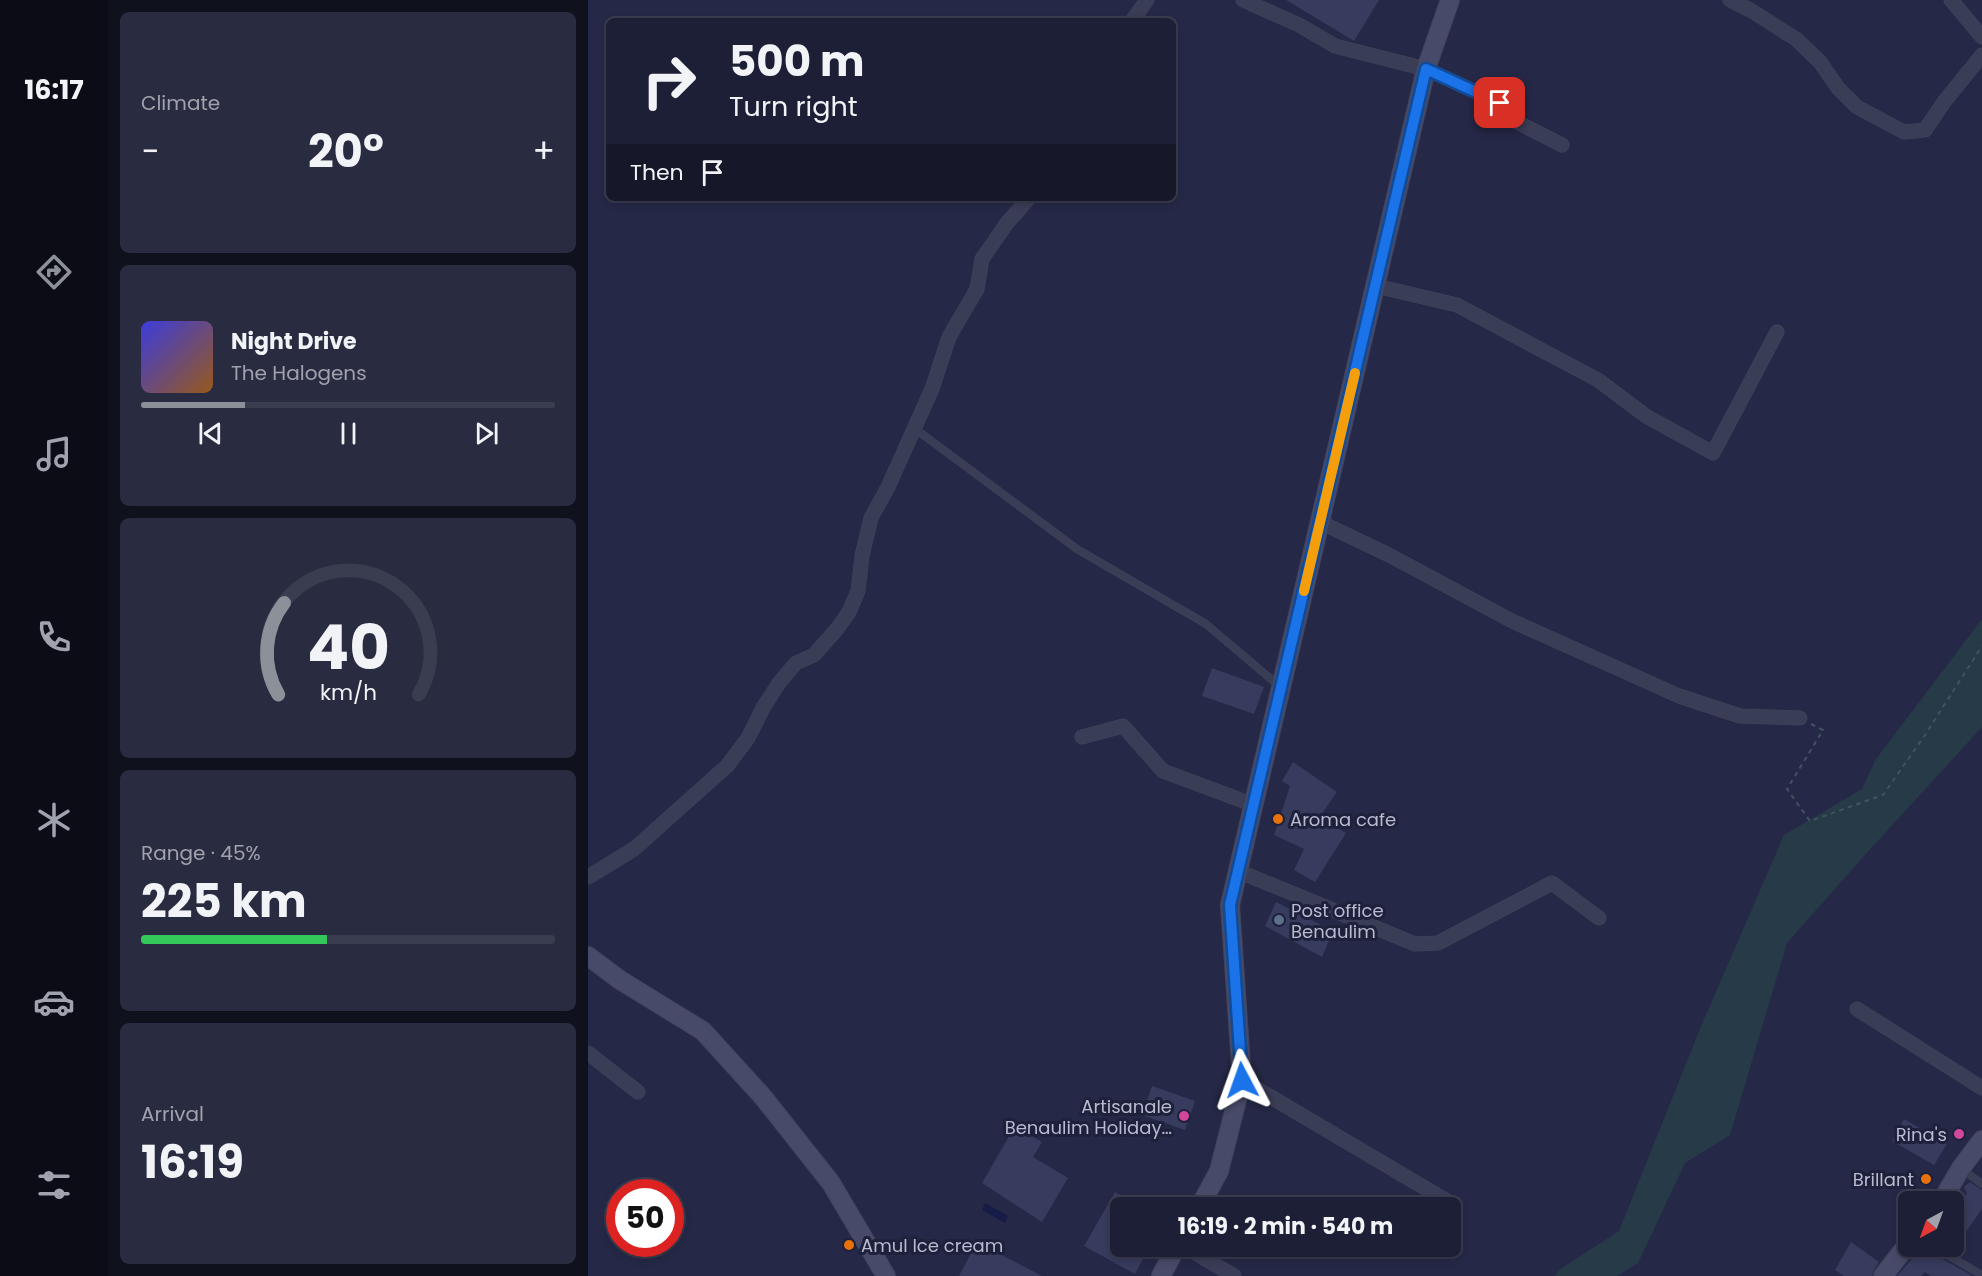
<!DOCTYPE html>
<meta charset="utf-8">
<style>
:root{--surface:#1c1f35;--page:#292c41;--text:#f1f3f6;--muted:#a0a2ad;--line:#3a3d50;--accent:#8c9099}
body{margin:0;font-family:Poppins,sans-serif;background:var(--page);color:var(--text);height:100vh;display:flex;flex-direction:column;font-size:22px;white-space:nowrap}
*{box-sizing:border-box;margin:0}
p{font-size:20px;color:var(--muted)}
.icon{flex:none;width:33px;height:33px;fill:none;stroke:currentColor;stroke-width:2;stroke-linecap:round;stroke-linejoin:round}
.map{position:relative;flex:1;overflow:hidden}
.sheet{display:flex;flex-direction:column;gap:12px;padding:12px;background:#0f111d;width:480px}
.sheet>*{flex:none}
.top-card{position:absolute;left:18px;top:18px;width:570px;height:183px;border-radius:9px;box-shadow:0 3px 9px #0003,0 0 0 2px var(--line);background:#1c1f35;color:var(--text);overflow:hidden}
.needle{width:39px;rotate:221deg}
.tools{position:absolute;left:1310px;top:1191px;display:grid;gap:12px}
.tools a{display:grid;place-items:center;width:66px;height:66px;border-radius:9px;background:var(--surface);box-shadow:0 3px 9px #0003,0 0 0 2px var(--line);font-size:30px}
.speed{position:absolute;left:18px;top:1179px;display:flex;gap:12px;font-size:30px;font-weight:700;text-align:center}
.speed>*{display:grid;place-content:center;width:78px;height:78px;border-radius:50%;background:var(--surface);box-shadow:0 3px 9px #0003,0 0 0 2px var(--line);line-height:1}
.speed .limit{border:9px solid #d22;background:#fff;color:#111}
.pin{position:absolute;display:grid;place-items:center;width:51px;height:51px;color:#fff;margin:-26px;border-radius:12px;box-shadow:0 3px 9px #0006}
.me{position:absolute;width:66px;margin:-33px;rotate:356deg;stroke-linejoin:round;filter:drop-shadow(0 0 4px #0008)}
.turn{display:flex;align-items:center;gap:21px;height:126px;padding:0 24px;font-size:27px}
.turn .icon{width:78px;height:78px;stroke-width:2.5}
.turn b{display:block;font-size:42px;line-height:51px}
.then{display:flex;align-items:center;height:57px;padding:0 24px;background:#0003;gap:12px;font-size:22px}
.big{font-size:45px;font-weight:700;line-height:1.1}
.sheet .tile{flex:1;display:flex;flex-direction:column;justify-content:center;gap:9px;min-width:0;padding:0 21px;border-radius:9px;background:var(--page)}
.sheet .dial{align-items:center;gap:0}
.dial svg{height:156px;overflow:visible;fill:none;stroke:var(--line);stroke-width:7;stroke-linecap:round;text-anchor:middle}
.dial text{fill:var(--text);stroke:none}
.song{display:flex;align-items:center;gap:18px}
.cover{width:72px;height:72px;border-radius:9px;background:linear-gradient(135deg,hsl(240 70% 55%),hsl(30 70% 35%))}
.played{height:6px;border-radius:3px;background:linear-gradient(90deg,var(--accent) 25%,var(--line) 25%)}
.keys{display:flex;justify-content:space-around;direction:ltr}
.heat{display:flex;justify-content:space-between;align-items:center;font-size:33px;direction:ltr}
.charge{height:9px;border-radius:4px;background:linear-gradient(90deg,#34c759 45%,var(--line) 0)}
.trip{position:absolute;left:522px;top:1197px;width:351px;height:60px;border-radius:9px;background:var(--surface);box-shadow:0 3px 9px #0003,0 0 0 2px var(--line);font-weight:700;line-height:60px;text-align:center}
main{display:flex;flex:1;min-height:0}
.dock{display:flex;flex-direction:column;width:108px;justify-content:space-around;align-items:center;background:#0b0c15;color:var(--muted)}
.dock .icon{width:42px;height:42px}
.dock .active{color:var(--accent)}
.dock b{font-size:27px;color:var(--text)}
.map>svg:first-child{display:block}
.green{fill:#273a47}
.water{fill:#161b47}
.building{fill:#373b5d}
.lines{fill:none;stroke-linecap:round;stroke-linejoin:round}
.lane-casing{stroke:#41445c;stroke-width:8}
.street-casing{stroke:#41445c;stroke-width:15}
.secondary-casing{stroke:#41445c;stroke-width:20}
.path{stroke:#41535f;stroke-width:2;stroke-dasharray:4.5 4.5;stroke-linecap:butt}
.lane{stroke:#3a3d56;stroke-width:7}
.street{stroke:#3a3d56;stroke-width:14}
.secondary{stroke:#484a69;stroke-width:18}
.route-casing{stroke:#114b97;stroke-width:15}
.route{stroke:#1a73e8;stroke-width:10}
.slow{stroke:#f59e0b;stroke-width:10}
.food-dot{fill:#e8710a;stroke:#1e213b;stroke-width:2}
.service-dot{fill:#5c6f8a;stroke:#1e213b;stroke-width:2}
.hotel-dot{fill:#d1479c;stroke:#1e213b;stroke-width:2}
.labels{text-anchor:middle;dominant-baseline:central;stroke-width:6;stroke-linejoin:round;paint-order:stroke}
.poi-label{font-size:18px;fill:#b8bacf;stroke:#1e213b;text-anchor:start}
</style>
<main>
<nav class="dock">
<b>16:17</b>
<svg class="icon active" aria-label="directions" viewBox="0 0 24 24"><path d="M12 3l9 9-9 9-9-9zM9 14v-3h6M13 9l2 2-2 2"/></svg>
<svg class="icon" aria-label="music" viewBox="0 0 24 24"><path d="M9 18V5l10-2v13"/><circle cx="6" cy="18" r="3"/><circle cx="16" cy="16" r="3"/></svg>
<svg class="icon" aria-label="phone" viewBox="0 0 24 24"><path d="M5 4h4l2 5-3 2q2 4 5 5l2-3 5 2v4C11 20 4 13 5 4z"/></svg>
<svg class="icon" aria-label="climate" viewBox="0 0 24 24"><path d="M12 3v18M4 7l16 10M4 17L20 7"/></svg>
<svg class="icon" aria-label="car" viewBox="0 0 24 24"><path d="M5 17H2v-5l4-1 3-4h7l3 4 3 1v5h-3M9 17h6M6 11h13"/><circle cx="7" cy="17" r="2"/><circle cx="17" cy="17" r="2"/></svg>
<svg class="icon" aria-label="filters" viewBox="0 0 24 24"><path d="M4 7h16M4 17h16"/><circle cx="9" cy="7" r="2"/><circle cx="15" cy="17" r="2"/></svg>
</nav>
<section class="sheet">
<div class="tile"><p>Climate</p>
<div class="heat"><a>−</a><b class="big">20°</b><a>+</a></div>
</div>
<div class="tile">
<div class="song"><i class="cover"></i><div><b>Night Drive</b><p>The Halogens</p></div></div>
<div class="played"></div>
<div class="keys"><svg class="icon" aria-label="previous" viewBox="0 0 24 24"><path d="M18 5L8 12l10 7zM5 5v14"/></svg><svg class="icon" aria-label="pause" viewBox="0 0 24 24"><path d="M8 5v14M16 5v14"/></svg><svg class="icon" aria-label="next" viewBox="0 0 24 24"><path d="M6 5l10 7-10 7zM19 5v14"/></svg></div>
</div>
<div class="tile dial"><svg viewBox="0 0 100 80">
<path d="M14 69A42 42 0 1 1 86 69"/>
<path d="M14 69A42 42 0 0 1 17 22" stroke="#8c9099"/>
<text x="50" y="56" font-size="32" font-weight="700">40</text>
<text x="50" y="72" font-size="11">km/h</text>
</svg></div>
<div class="tile"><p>Range · 45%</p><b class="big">225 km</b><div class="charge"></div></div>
<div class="tile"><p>Arrival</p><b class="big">16:19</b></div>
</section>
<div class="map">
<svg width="1394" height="1276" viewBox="0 0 1394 1276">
<rect width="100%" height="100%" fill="#252947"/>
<path class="green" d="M1394 619V727L1276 856 1199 943 1142 1135 1097 1163 1050 1263 1029 1276H967L971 1270 1031 1231 1114 1024 1196 835 1274 789 1288 759Z"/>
<path class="water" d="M397 1203 420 1216 417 1223 394 1210Z"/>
<g class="building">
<path d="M698 0H791L766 41Z"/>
<path d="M624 668 676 687 666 714 614 696Z"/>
<path d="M705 762 749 792 731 818 758 833 727 882 706 870 716 849 686 835 702 786 694 781Z"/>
<path d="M688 902 745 931 734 957 677 926Z"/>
<path d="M564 1086 607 1101 597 1130 554 1115Z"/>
<path d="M1316 1119 1359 1144 1346 1165 1304 1141Z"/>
<path d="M427 1126 454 1142 445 1157 480 1178 454 1222 394 1183Z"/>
<path d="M1382 1182 1394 1190V1209L1375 1236 1365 1243V1212L1370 1207 1368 1201 1379 1194 1376 1187Z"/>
<path d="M527 1192 552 1208H532V1246H562L547 1274 496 1246Z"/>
<path d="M389 1242 454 1276H371Z"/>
<path d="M1263 1242 1291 1262 1286 1270 1284 1276H1256L1247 1270Z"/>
<path d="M1335 1246H1338L1347 1255 1385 1276H1343L1337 1272 1333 1276H1309Z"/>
</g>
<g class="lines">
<defs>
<g id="lane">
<path d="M326 428 489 549 618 624 691 686"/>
<path d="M1374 1169 1394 1184"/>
<path d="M1344 1246 1394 1275"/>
</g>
<g id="street">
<path d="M655 0 711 25 747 46 838 69 912 103 921 118 974 145"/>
<path d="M1142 0 1164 11 1208 39 1232 62 1250 88 1269 107 1316 132 1337 130 1356 102 1394 55"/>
<path d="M1363 0 1394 37"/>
<path d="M544 21 559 0"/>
<path d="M788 286 869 305 1010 380 1058 416 1125 453 1189 332"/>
<path d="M732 522 801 555 924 621 1091 696 1152 716 1212 718"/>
<path d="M494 737 535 726 575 771 666 805"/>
<path d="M650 871 827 944 850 943 964 883 1011 918"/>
<path d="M0 877 46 849 139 766 160 738 175 708 191 683 208 663 226 655 249 629 261 612 270 591 274 556 283 518 300 487 344 389 361 337 389 289 394 259 419 223 441 198"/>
<path d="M1269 1009 1394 1088"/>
<path d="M0 1053 50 1092"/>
<path d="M654 1080 864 1204"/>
<path d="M596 1246 646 1276"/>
</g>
<g id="secondary">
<path d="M0 956 32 980 115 1031 175 1097 243 1183 298 1276"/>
<path d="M1353 1202 1373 1168 1394 1140"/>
<path d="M611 1208 631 1171 654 1080 642 905 838 69 862 0"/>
<path d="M573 1276 589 1246"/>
<path d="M1295 1276 1320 1244"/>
</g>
</defs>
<use href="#lane" class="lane-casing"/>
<use href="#street" class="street-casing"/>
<use href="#secondary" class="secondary-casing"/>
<path class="path" d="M1223 724 1235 730 1199 789 1222 821 1295 795 1337 735 1394 646"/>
<use href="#lane" class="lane"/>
<use href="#street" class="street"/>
<use href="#secondary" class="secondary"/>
</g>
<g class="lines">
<defs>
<path id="route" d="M654 1080 642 905 838 69 912 103"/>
</defs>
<use href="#route" class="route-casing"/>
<use href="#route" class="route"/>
<path class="slow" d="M716 591 767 373"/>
</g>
<g class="food-dot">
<circle cx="690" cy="819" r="6"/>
<circle cx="1338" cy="1179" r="6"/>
<circle cx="261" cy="1245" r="6"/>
</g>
<circle class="service-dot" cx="691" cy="920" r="6"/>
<g class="hotel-dot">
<circle cx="596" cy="1116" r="6"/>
<circle cx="1371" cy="1134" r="6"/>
</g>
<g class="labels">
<g class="poi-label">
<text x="702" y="819">Aroma cafe</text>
<text x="703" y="910">Post office<tspan x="703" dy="21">Benaulim</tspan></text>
<text x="584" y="1106" text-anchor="end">Artisanale<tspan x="584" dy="21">Benaulim Holiday…</tspan></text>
<text x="1359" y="1134" text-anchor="end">Rina's</text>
<text x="1326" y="1179" text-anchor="end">Brillant</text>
<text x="273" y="1245">Amul Ice cream</text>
</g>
</g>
</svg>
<div class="tools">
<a><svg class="needle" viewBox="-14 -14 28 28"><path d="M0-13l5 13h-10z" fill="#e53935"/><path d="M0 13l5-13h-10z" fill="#a0a2ad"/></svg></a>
</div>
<div class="speed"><div class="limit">50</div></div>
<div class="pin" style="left:912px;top:103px;background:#d93025"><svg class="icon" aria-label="arrive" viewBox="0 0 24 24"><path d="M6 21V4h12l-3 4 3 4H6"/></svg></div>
<svg class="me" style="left:654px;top:1080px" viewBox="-20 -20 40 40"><path d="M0-17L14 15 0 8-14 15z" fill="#1a73e8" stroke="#fff" stroke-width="4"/></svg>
<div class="trip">16:19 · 2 min · 540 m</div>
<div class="top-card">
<div class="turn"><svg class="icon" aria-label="right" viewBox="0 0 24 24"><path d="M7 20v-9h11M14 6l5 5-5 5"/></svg><div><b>500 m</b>Turn right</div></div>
<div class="then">Then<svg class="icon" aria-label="arrive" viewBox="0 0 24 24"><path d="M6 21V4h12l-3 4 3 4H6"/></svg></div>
</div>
</div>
</main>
